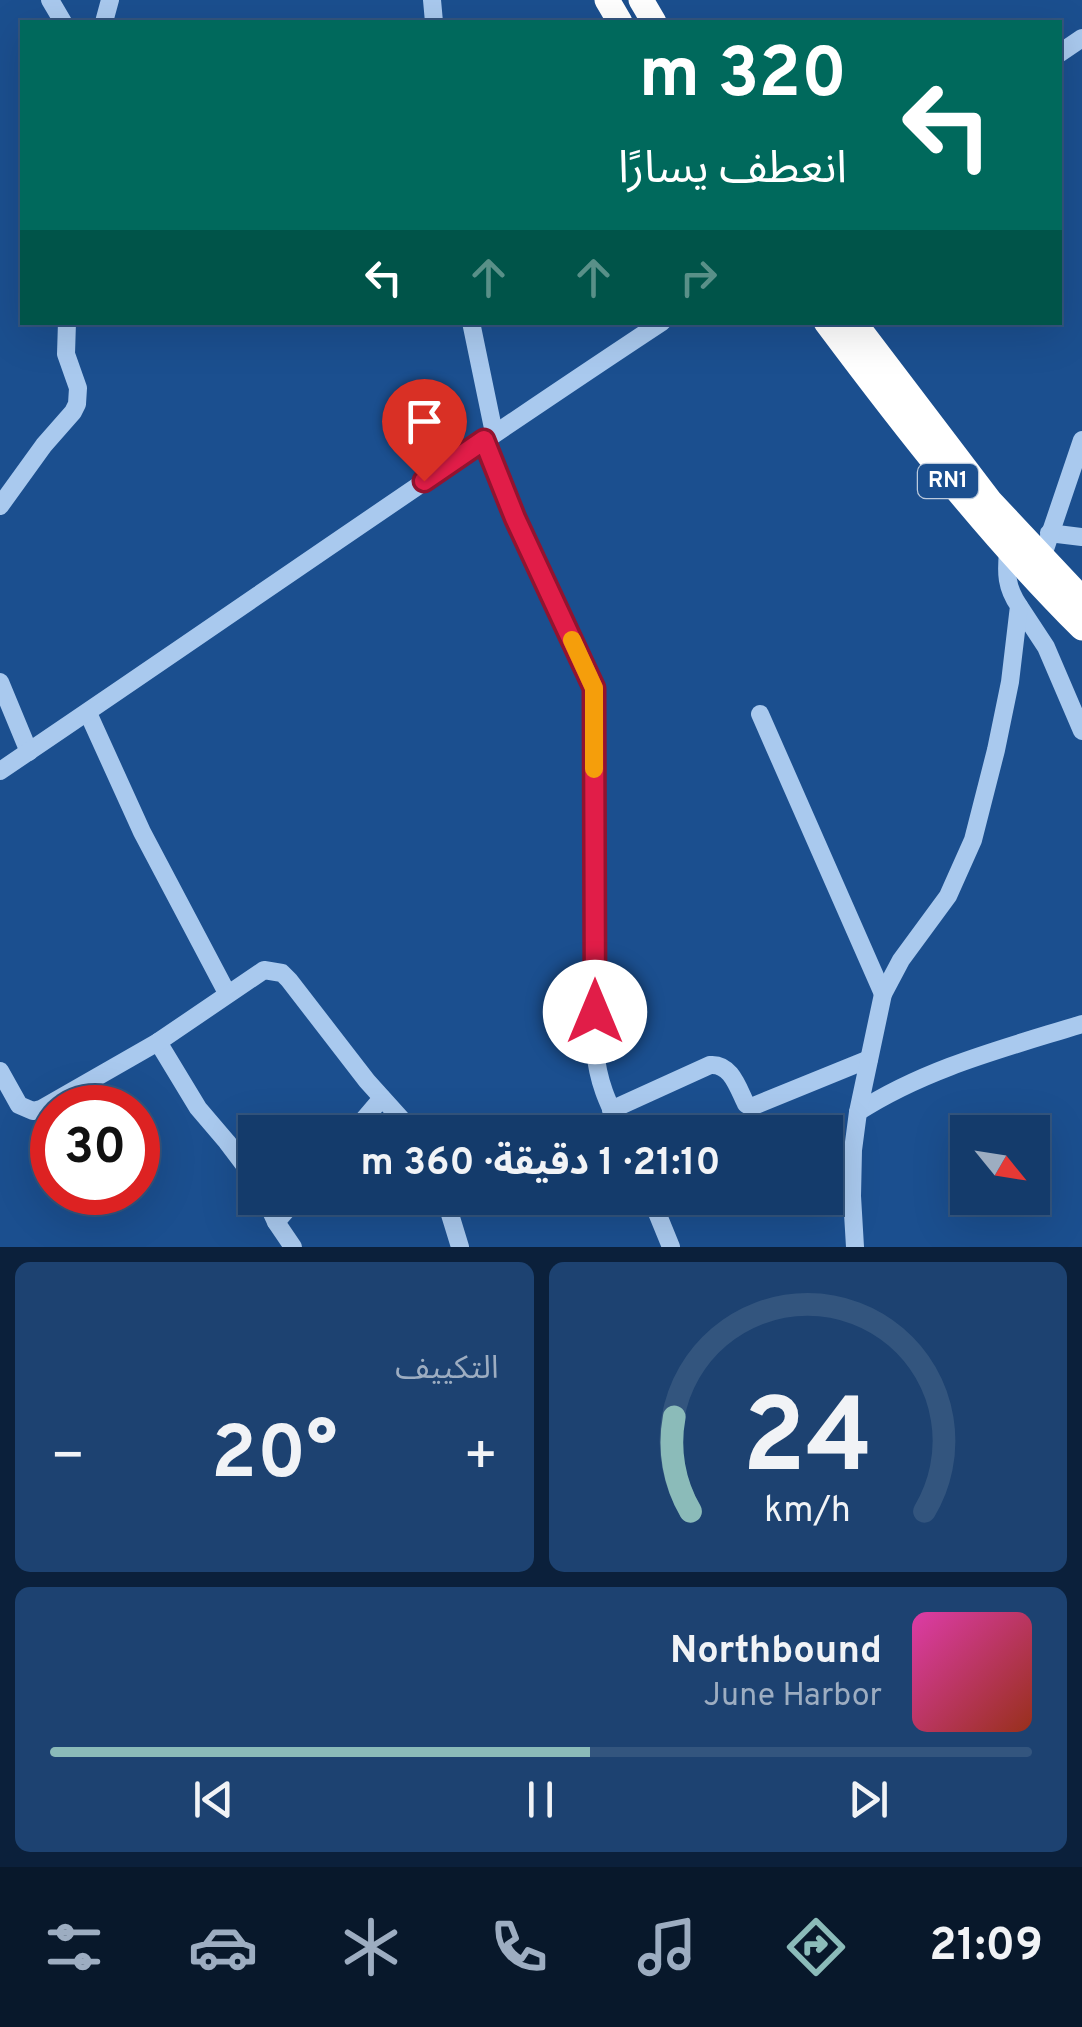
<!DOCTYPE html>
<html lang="ar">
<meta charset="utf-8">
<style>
:root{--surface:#143b6b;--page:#1d4271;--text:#f1f3f6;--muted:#9dadc1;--line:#33557e;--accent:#8bbbb9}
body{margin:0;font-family:Overpass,"Noto Sans Arabic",sans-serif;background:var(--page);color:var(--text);direction:rtl;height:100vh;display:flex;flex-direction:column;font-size:38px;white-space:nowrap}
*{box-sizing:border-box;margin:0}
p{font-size:32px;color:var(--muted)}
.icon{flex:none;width:55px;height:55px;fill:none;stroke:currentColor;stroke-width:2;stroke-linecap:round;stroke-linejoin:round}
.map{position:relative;height:1247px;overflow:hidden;direction:ltr}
.side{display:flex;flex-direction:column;gap:15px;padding:15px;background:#0b203b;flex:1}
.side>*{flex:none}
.hud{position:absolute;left:20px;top:20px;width:1042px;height:305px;border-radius:0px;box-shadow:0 10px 40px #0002,0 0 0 2px var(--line);direction:rtl;background:#00695c;color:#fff;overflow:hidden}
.needle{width:65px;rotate:120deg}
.fabs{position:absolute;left:950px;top:1115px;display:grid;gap:20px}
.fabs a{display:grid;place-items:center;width:100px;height:100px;border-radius:0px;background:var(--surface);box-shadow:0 10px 40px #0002,0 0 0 2px var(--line);font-size:50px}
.speed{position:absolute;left:30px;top:1085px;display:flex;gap:20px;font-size:50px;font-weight:700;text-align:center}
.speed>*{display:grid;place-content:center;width:130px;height:130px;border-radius:50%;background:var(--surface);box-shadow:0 10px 40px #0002,0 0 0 2px var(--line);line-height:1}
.speed .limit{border:15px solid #d22;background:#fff;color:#111}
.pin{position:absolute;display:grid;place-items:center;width:85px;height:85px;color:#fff;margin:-102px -42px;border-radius:50% 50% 50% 0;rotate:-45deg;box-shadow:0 0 10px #0007}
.pin .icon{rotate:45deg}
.me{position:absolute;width:110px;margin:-55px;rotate:0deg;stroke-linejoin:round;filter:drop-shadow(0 0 8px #0008)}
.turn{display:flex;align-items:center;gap:35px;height:210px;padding:0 50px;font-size:45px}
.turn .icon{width:130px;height:130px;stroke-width:2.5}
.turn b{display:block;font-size:70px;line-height:85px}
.lanes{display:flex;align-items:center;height:95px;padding:0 50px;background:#0003;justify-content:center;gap:50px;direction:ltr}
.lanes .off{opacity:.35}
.big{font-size:75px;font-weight:700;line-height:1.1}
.side .widget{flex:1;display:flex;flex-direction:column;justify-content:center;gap:15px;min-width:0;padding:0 35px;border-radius:15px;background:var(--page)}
.side .dial{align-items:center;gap:0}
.dial svg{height:260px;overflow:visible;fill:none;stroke:var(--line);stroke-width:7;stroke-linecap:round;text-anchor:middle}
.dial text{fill:var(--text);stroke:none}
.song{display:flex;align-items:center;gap:30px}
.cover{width:120px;height:120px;border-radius:15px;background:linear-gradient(135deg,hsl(320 70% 55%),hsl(10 70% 35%))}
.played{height:10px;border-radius:5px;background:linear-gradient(90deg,var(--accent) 55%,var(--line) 55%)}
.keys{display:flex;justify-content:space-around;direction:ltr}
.heat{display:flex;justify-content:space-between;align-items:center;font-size:55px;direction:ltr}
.side .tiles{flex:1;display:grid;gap:15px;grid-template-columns:1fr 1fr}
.widget:last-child{grid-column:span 2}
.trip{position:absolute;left:238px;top:1115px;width:605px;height:100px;border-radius:0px;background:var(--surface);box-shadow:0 10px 40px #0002,0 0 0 2px var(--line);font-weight:700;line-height:100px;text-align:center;direction:rtl}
.tab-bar{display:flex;height:160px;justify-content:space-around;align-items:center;background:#08182b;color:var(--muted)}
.tab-bar .icon{width:70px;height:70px}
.tab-bar .current{color:var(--accent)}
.tab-bar b{font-size:45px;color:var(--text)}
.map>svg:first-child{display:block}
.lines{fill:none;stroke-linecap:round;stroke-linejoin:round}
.minor{stroke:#a9c9ee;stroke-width:18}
.highway{stroke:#fff;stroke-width:25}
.route-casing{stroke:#92132f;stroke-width:25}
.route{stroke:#e11d48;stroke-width:18}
.slow{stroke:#f59e0b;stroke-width:18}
.labels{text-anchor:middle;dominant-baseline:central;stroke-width:10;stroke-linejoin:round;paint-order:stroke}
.shield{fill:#1b4f8f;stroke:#bbcadd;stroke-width:2.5}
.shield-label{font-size:22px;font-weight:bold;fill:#fff}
</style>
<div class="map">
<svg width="1082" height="1247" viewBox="0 0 1082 1247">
<rect width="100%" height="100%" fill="#1b4f8f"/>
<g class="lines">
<g class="minor">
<path d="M50 0 63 22"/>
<path d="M432 0 434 22"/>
<path d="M104 22 110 0"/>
<path d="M1060 53 1082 38"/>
<path d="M471 322 494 433"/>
<path d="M483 440 515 518 594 688 595 1050C598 1083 608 1103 622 1132"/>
<path d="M0 506 44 445 73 412 77 404 78 388 66 354 67 322"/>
<path d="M1049 533 1082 537"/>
<path d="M1042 558 1082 440"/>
<path d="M1019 606 1046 647 1082 731"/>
<path d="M0 682 29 752"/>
<path d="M88 713 142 832 227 993"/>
<path d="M760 714 883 994"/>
<path d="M0 771C221 622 439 469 662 322"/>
<path d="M158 1042 198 1108 227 1142 255 1179"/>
<path d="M0 1071 19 1105 33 1111 41 1109 158 1042 264 970 282 973 289 980 367 1081 413 1132"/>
<path d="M611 1110 710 1065C731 1063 738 1088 746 1104L751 1107 869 1059"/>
<path d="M858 1112C926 1068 1005 1048 1082 1024"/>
<path d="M353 1132 382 1098"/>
<path d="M265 1198 276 1222 293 1247"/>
<path d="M445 1198 460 1247"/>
<path d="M651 1198 671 1247"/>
<path d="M276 1222 297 1198"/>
<path d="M855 1247 852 1196 853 1150 858 1112 883 994 901 960 948 896 973 840 996 750 1010 682 1019 606C1006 587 1006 573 1008 552"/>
</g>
<g class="highway">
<path d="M607 0 620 22"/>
<path d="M641 0 654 22"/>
<path d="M826 322C906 429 987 533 1082 628"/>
<path d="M854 322 990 501 1082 599"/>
</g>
</g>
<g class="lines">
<defs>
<path id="route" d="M424 481 484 440 515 518 594 688 595 1012"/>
</defs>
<use href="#route" class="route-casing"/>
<use href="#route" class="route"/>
<path class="slow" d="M572 640 594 688V769"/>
</g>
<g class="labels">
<rect class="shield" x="918" y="464" width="60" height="34" rx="8"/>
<g class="shield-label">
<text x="948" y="481">RN1</text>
</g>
</g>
</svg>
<div class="fabs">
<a><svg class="needle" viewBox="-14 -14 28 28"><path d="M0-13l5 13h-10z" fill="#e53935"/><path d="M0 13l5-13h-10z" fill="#9dadc1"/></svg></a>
</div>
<div class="speed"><div class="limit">30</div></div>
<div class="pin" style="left:424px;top:481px;background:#d93025"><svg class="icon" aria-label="arrive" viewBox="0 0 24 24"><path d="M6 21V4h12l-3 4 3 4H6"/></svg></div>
<svg class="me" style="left:595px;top:1012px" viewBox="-20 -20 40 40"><circle r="19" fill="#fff"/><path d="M0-13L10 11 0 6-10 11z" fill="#e11d48"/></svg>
<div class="trip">21:10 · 1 دقيقة · 360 m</div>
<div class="hud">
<div class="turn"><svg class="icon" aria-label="left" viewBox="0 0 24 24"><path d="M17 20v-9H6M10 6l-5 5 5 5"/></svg><div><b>320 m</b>انعطف يسارًا</div></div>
<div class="lanes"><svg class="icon" aria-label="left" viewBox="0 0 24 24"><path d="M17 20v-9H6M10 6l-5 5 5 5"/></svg><svg class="icon off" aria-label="ahead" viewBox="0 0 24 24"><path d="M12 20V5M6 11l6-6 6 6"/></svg><svg class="icon off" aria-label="ahead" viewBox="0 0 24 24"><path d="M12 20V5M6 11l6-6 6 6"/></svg><svg class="icon off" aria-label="right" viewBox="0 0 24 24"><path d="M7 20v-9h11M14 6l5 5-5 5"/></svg></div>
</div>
</div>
<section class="side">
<div class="tiles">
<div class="widget dial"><svg viewBox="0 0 100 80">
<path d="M14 69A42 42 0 1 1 86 69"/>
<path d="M14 69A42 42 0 0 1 9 40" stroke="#8bbbb9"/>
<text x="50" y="56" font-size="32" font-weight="700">24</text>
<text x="50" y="72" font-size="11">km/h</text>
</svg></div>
<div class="widget"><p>التكييف</p>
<div class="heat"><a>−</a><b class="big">20°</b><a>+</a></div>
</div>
<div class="widget">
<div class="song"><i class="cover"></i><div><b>Northbound</b><p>June Harbor</p></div></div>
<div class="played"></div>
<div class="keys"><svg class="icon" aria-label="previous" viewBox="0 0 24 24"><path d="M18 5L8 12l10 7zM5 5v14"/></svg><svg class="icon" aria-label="pause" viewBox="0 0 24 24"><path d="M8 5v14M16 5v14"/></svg><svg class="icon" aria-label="next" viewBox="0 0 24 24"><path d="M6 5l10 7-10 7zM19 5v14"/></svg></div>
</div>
</div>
</section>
<nav class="tab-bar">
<b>21:09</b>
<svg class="icon current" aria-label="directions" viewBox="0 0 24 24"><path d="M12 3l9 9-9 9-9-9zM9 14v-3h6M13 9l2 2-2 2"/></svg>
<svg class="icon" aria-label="music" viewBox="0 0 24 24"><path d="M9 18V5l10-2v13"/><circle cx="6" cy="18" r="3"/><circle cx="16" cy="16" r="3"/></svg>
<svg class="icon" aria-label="phone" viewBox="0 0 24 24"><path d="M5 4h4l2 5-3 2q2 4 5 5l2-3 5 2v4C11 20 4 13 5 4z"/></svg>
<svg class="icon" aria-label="climate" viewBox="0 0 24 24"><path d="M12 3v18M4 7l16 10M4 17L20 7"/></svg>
<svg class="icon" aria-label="car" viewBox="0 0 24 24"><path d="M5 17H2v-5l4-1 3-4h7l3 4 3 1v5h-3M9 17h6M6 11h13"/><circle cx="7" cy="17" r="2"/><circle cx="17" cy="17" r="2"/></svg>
<svg class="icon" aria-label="filters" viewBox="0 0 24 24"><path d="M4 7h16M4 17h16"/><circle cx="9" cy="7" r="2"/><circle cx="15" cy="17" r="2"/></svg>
</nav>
